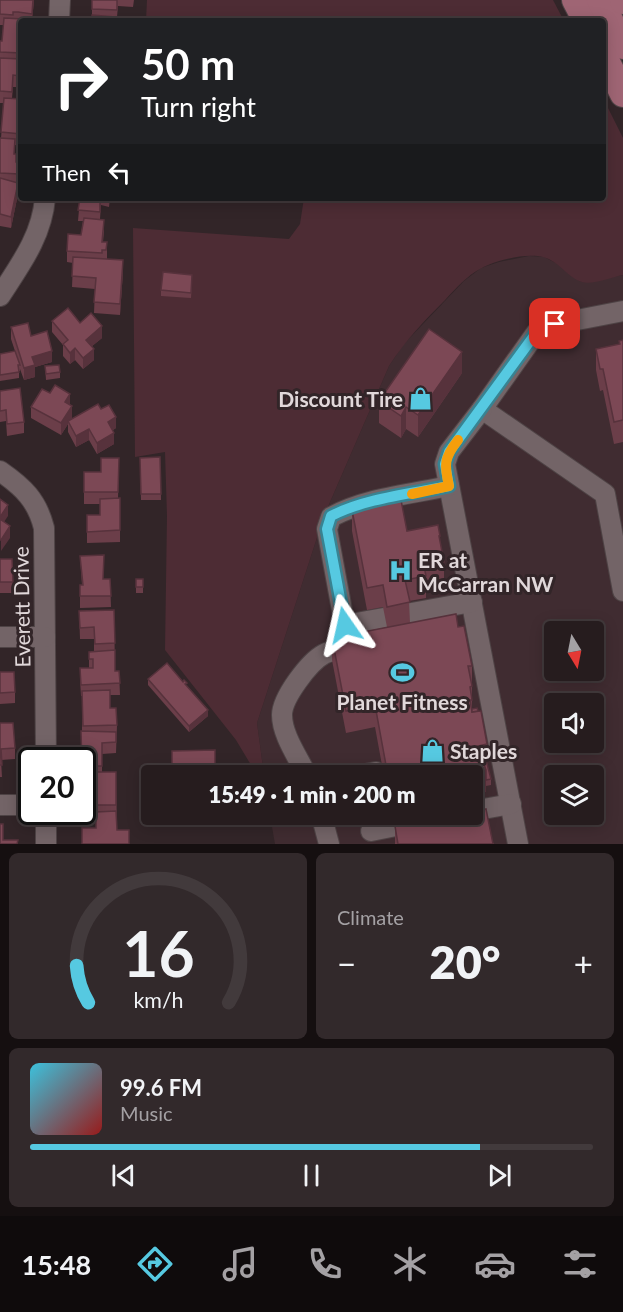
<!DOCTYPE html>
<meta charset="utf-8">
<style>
:root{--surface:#261c1e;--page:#32292b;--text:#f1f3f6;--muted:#a4a1a4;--line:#423a3c;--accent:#56c9e1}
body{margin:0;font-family:Lato,sans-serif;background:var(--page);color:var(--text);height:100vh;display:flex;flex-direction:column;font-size:22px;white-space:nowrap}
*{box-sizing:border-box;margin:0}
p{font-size:20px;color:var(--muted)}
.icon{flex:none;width:33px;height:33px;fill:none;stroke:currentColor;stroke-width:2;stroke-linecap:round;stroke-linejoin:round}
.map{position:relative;height:844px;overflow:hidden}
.sheet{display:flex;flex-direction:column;gap:9px;padding:9px;background:#150f10;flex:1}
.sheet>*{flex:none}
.banner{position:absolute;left:18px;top:18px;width:588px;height:183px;border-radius:6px;box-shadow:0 3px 15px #0003,0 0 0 2px var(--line);background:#202124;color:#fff;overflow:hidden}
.needle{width:39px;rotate:170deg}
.controls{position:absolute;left:544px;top:621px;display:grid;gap:12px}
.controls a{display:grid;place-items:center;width:60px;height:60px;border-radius:6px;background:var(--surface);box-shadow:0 3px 15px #0003,0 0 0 2px var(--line);font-size:30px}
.speed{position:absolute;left:18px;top:747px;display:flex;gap:12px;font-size:30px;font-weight:700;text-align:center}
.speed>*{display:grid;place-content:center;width:78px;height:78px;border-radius:50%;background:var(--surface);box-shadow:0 3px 15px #0003,0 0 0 2px var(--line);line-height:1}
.speed .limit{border:3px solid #111;border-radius:9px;background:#fff;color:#111}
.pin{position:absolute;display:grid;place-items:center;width:51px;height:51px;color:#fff;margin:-26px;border-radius:12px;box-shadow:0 3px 9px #0006}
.me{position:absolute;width:66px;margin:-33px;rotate:349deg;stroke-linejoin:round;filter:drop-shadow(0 0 4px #0008)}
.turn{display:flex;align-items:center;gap:21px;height:126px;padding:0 24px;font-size:27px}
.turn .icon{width:78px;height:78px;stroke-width:2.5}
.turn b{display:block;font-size:42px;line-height:51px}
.then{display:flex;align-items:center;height:57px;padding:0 24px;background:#0003;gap:12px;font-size:22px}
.big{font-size:45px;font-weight:800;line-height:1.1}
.sheet .widget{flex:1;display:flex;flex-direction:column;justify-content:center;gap:9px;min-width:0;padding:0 21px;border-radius:9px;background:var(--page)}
.sheet .dial{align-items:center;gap:0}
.dial svg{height:156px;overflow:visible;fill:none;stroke:var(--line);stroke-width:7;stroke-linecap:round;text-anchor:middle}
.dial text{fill:var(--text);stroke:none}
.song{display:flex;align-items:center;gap:18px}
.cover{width:72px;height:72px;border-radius:9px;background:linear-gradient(135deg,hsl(190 70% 55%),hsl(0 70% 35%))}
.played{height:6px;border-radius:3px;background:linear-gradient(90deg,var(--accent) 80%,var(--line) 80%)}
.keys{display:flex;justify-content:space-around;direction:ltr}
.heat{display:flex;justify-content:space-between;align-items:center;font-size:33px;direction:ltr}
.sheet .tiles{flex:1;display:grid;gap:9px;grid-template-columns:1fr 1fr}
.widget:last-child{grid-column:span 2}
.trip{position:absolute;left:141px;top:765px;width:342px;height:60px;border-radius:6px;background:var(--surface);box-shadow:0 3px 15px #0003,0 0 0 2px var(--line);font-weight:800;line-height:60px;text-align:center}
.tab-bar{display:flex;height:96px;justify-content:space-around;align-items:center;background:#0f0b0c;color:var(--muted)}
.tab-bar .icon{width:42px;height:42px}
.tab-bar .selected{color:var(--accent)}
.tab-bar b{font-size:27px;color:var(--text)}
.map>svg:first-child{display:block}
.built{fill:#402c31;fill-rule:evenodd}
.green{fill:#4d2c34}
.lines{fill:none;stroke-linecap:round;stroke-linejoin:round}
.minor-casing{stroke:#4e4345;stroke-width:22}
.major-casing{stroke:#4e4345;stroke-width:28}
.minor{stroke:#736467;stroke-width:20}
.major{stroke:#9f6574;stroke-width:26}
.wall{fill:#6b3e49}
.shaded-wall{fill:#57323c}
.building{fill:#7c4855;stroke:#57323c;stroke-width:1.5}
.route-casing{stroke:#388392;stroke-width:15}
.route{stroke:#56c9e1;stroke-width:10}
.slow{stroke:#f59e0b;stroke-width:10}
.labels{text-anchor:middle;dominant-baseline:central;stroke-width:6;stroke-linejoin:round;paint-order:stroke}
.poi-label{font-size:21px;font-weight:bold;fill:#e1d8da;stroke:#322528;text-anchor:start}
.street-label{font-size:21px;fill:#e1d8da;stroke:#322528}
</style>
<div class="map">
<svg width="623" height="844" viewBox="0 0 623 844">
<rect width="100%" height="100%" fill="#322528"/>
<path class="built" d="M529 256 544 257 556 263 580 281 587 282 623 275V844H275L270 815 472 814V776L264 775 257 723 324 516 389 366 402 346 464 281 481 268 499 262ZM555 632H594V670H555ZM555 704H594V742H555ZM555 776H594V814H555Z"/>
<g class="green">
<path d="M147 0H553L564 21H146Z"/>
<path d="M603 98 623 138V275C612 277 593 285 582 282 568 278 559 261 543 257 525 253 496 260 480 269 467 276 456 288 446 299 425 320 405 341 389 366L324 516 257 723 264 775H257L236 740 165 650 167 516 165 452 135 457 133 228 289 239 300 224 304 198H603Z"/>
</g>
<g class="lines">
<defs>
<g id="minor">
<path d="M59 21 60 0"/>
<path d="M0 296C20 265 42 236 45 198"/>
<path d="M623 311 546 326 536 333 482 409 605 494 623 591"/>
<path d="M482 409 449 452 445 464 518 844"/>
<path d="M0 471C23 487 37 500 44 528L46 760"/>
<path d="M345 625 472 602"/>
<path d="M0 637H45"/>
<path d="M349 648 327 529 331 517C366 498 411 494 449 486"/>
<path d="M307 776C298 757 282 735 282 715 282 698 309 662 324 654 333 649 346 649 356 647"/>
<path d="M355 776 376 772"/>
<path d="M0 805H32"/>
<path d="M472 811 511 804"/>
<path d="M46 812V844"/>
<path d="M321 814 329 844"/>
<path d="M371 831 456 814"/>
</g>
<g id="major">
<path d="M575 0 586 21"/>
<path d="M600 0 623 46"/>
<path d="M623 0V1"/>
<path d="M603 54 623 94"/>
</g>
</defs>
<use href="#minor" class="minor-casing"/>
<use href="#major" class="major-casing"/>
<use href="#minor" class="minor"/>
<use href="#major" class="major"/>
</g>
<g class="wall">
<path d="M0 0H34L32 21H21V87H13L12 98 21 99V146L15 145 14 154 19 173 18 194 11 228 0 226V138H1L4 103H0V41H2L4 25H0Z"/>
<path d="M92 0H134L133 7 118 6 117 17 92 21Z"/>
<path d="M80 198H110L109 207 101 205 100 219 104 231 103 242H107V259L123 271 120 315 94 313 95 289 72 287 73 263 67 262V251L81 235 83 221H78Z"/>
<path d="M192 280 191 298 161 296V290Z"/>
<path d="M52 321 80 323 102 338 92 346 94 360 83 369 75 360 70 364 63 356V345L52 332Z"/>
<path d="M11 327 31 336 52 362 35 367V377L24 380 20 369V371H19V378L0 381V354L15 351 11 339Z"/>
<path d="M623 340V442L614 444 603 390 600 391 596 370V349L619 344V341Z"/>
<path d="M45 366 60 372V378L46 380Z"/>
<path d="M462 373 418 437 406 429 401 438 379 423V401Z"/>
<path d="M0 391 24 422V433L7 436 6 421 0 422Z"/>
<path d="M70 405 72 418 71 419 101 409 116 428 113 430 114 444 97 454 89 440 76 447 68 432V424L61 435 31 418V407Z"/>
<path d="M160 457 161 500H141L140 458Z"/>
<path d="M119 458 118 499 120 498V542L87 543V515H100V504H84V472H101Z"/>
<path d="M352 510 407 531 440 536V545L444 562V584L426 587V598L409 601 410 623 458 627 472 666V709L487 744V763L491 779V785L486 786V792L472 776H384L375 727 346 733 332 660V638L387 627 383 607 367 610 352 531Z"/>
<path d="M80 556 103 579H110L111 607 80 608V585H82Z"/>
<path d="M0 559H12L13 593H0Z"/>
<rect x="136" y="579" width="7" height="14"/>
<path d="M114 610 115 671H119L120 695H110V708L117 725 116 753 102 754V772H116L117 830 129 844 96 828V816H82V788H97V777H82V696H81L80 679 89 668V652H94V639H80L79 611Z"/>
<path d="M0 672 15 692V703L0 704Z"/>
<path d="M148 679 187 686 208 716 189 732 148 685Z"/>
<path d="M0 723 15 748V759L1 760 2 777H0Z"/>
<path d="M215 750V776H172V751Z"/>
<path d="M395 826 492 841 494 844H395Z"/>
</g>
<g class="shaded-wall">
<path d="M33 0H34L32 21V14Z"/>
<path d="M18 183V194L11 228V217Z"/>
<path d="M123 260V271L120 315V304Z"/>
<path d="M102 326V338L86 351V340Z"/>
<path d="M75 348V360L70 364V353Z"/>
<path d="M94 349V360L83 369V358Z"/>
<path d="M52 351V362L35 367V377L24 380V368L32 357Z"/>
<path d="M462 352V373L418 437V415Z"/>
<path d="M70 394V406L65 402Z"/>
<path d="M72 406V418L69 423 68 421V424L61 435V423Z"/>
<path d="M406 407V429L401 438V416Z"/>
<path d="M116 417V428L108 433V422Z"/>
<path d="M89 429V440L76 447V436Z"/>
<path d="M114 433V444L97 454V443Z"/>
<path d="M8 505V516L0 528V517Z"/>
<path d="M10 526V538L1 551V540Z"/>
<path d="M208 710V716L189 732V726Z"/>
<path d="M486 770V792L472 795V776H462Z"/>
</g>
<g class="building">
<path d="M0 0H33L32 14 18 12H13V15L0 14Z"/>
<path d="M92 0H117V10L92 9Z"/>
<path d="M92 15 126 18V21H92Z"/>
<path d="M4 18 24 19V21H21V53L0 52V41H2Z"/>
<path d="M0 58 21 59V76L13 75 12 92 0 91Z"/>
<path d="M4 98 21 99V134L1 132Z"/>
<path d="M0 138 15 139 14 154H16V162H19V174L0 173Z"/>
<path d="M0 178 18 183 11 217 0 214Z"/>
<path d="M80 198H100V212L78 210Z"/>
<path d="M84 218 104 220 102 242H107L106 250H102V253L67 251 68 234 81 235Z"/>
<path d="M73 257 123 260 120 304 94 302 96 278 72 276Z"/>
<path d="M163 272 192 275 191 293 161 290Z"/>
<path d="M68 308 80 323 91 313 102 326 86 340 94 349 83 358 75 348 70 353 63 344 68 340 52 321Z"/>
<path d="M28 323 31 336 47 331 52 351 32 357 35 365 24 368 11 327Z"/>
<path d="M429 329 462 352 418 415 406 407 401 416 379 401Z"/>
<path d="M623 340V420L614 422 603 369H600L596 349 620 344 619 341Z"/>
<path d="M15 351 20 365H18L19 372 0 375V354Z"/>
<path d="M59 365 60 372 46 374 45 366Z"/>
<path d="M55 385 70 394 65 402 72 406 61 423 31 407 42 389 50 393Z"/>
<path d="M20 388 24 422 7 424 6 410 0 411V391Z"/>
<path d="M98 404 101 409 109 405 116 417 108 422 114 433 97 443 89 429 76 436 68 421Z"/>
<path d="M160 457 161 494H141L140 458Z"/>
<path d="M101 458H119L118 492H84V472H101Z"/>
<path d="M120 498V530L87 532V515H100V499Z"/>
<path d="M0 499 8 505 0 517Z"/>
<path d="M401 500 407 531 438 525 440 536H439L444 562 424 566 426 576 405 580 410 602 387 607 383 585 367 588 352 510Z"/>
<path d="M0 519 10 526 1 540H0Z"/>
<path d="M104 555 103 579H110L111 596H80V585H83L80 556Z"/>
<path d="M0 559H12L13 582H0Z"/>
<rect x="136" y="579" width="7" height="8"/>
<path d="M114 610 115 643 95 644 94 627 80 628 79 611Z"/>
<path d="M456 614 458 627 464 626 472 666H468L472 686 470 687 472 700H470L472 712 481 711 487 744 478 746 486 770 462 776H388L375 705 346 711 332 638Z"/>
<path d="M115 650V671H119L120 683 81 685 80 668H93V659H89V652Z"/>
<path d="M167 663 183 682 184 680 187 683 185 684 208 710 189 726 148 679Z"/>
<path d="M0 672H14L15 692 0 693Z"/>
<path d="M110 690V708H116L117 725 83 726 82 691Z"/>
<path d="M477 708 478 711 472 712V709Z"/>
<path d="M0 723H13L15 748 1 749 2 765H0Z"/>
<path d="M81 731 116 732V742L102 743V766H82Z"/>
<path d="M215 750V771H172V751Z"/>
<path d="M486 760 491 779 486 780V770L483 761Z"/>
<path d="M97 772H116V805H82V788H97Z"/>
<path d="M486 809 493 844H398L395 826 458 814H472V812Z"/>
<path d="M116 811 117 830H129V844H82V828H96V812Z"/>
<path d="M0 824H3V840H18L17 844H0Z"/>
</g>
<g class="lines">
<defs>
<path id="route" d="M345 625 327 529 331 516C366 498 411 494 449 486L445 464 449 452 536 333 546 326 555 324"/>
</defs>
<use href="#route" class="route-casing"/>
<use href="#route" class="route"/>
<path class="slow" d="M412 494 449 486C444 464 444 458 458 440"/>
</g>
<defs>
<symbol id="shop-bare" viewBox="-9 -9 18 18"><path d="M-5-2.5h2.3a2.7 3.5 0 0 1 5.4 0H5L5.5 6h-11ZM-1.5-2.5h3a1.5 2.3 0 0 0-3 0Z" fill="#56c9e1" stroke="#322528" stroke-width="2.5" paint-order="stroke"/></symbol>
<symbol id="hospital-bare" viewBox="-9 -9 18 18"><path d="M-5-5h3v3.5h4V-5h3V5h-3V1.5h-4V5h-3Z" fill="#56c9e1" stroke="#322528" stroke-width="2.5" paint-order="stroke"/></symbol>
<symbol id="stadium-bare" viewBox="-9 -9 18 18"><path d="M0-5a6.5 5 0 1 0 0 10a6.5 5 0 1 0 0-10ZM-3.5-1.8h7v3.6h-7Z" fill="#56c9e1" stroke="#322528" stroke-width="2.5" paint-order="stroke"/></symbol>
</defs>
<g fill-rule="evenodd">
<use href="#shop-bare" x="404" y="382" width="33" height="33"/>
<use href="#hospital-bare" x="384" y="554" width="33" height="33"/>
<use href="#stadium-bare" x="386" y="656" width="33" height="33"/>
<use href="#shop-bare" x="416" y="734" width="33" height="33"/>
</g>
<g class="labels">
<g class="poi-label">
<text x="403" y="398" text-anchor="end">Discount Tire</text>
<text x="418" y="559">ER at<tspan x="418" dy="24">McCarran NW</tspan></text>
<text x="402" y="701" text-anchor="middle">Planet Fitness</text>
<text x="450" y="750">Staples</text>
</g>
<g class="street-label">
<text transform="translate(21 607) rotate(-91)">Everett Drive</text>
</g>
</g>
</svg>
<div class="controls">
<a><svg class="needle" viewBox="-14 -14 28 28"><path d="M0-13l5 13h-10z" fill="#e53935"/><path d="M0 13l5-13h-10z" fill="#a4a1a4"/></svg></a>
<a><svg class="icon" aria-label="sound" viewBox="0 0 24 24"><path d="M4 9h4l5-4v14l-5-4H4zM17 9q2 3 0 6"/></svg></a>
<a><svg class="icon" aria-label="layers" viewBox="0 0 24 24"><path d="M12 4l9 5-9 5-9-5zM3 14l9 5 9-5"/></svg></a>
</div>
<div class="speed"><div class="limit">20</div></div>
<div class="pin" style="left:555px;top:324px;background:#d93025"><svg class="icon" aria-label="arrive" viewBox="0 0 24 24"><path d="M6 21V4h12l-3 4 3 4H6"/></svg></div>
<svg class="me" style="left:345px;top:625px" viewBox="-20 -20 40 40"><path d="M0-17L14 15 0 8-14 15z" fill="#56c9e1" stroke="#fff" stroke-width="4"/></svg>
<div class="trip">15:49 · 1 min · 200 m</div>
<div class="banner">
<div class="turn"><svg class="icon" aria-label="right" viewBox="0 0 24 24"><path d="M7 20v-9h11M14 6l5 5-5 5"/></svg><div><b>50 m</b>Turn right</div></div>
<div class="then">Then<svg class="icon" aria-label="left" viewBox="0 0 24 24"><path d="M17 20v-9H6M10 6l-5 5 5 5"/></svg></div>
</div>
</div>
<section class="sheet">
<div class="tiles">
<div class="widget dial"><svg viewBox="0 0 100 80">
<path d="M14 69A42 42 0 1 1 86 69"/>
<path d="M14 69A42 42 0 0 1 8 50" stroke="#56c9e1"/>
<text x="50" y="56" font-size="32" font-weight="700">16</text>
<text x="50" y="72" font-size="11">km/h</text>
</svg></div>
<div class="widget"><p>Climate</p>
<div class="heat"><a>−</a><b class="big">20°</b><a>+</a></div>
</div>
<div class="widget">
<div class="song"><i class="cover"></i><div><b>99.6 FM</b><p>Music</p></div></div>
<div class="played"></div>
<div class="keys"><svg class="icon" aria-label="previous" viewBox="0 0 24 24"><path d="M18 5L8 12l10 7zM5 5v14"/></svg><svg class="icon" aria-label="pause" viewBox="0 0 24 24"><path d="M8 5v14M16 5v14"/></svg><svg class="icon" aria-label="next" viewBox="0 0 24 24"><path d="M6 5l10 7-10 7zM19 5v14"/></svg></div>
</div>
</div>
</section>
<nav class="tab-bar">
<b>15:48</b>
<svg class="icon selected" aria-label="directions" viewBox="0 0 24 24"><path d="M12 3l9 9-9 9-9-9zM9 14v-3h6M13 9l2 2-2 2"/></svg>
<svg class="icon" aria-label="music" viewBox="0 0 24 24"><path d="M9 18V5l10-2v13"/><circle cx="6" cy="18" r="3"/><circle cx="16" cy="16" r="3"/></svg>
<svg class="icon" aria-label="phone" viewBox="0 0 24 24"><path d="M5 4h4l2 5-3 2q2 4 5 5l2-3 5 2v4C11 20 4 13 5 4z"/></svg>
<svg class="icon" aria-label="climate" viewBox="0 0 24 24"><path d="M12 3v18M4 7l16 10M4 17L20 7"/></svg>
<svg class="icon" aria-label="car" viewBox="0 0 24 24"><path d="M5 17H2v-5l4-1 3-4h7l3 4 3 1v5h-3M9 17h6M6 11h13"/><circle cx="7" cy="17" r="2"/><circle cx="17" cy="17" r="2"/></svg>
<svg class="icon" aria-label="filters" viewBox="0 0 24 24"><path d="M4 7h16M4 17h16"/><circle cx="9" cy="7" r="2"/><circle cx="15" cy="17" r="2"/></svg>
</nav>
